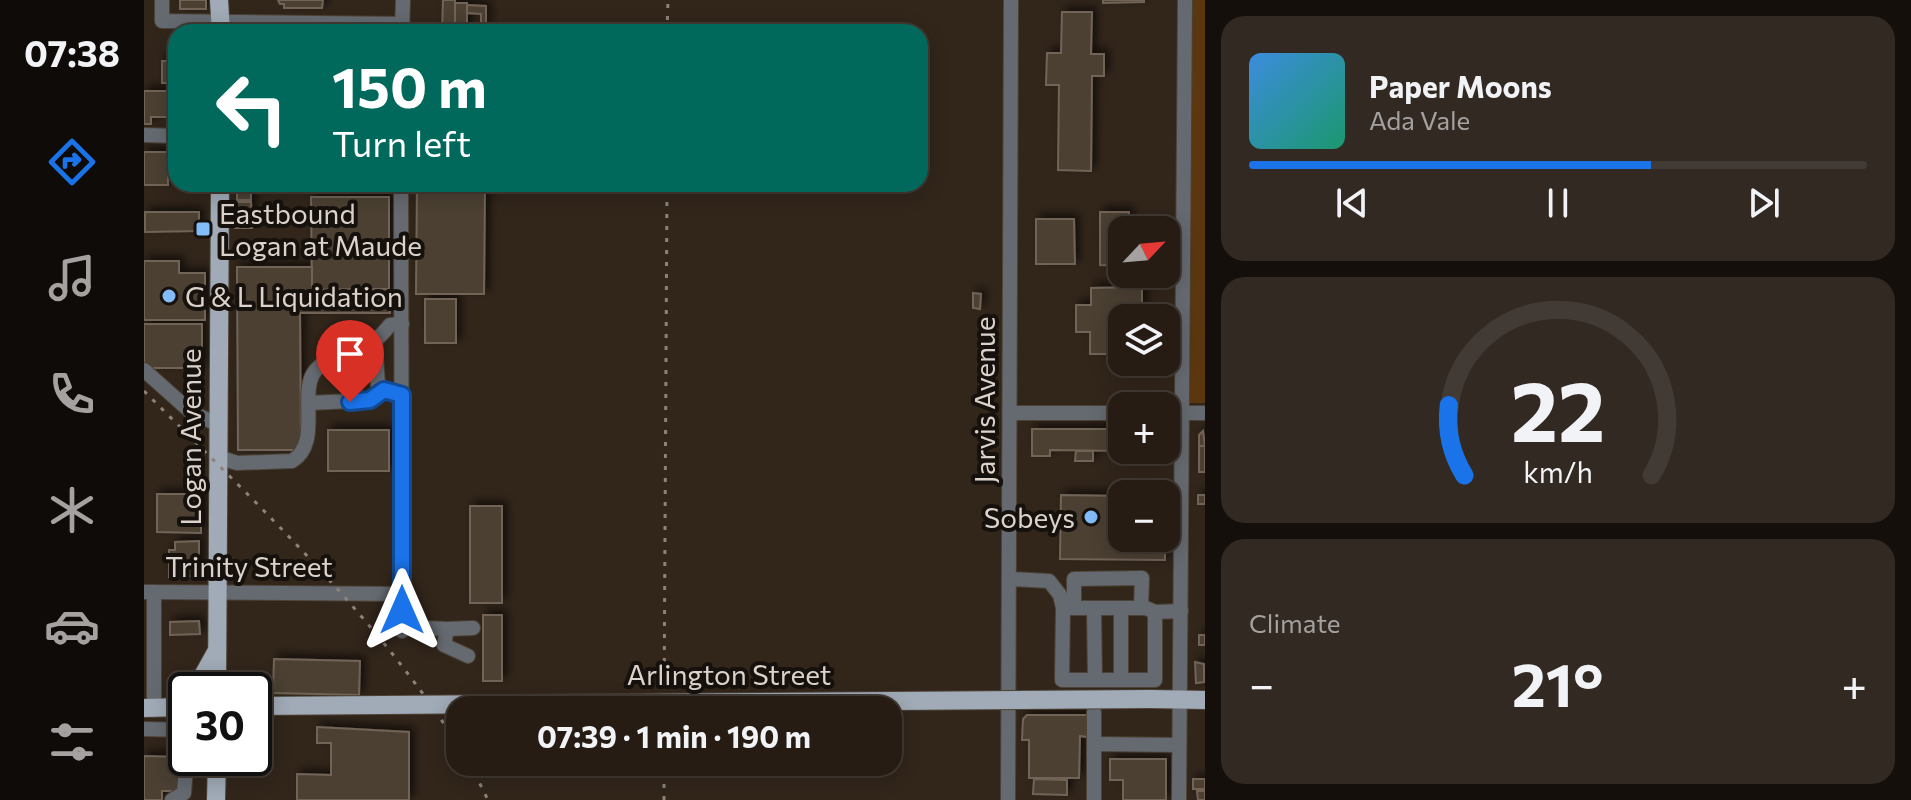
<!DOCTYPE html>
<meta charset="utf-8">
<style>
:root{--surface:#261c14;--page:#322922;--text:#f1f3f6;--muted:#a4a1a0;--line:#423a34;--accent:#1a73e8}
body{margin:0;font-family:Commissioner,sans-serif;background:var(--page);color:var(--text);height:100vh;display:flex;flex-direction:column;font-size:30px;white-space:nowrap}
*{box-sizing:border-box;margin:0}
p{font-size:26px;color:var(--muted)}
.icon{flex:none;width:44px;height:44px;fill:none;stroke:currentColor;stroke-width:2;stroke-linecap:round;stroke-linejoin:round}
.map{position:relative;flex:1;overflow:hidden}
.sheet{display:flex;flex-direction:column;gap:16px;padding:16px;background:#150f0b;width:706px}
.sheet>*{flex:none}
.hud{position:absolute;left:24px;top:24px;width:760px;height:168px;border-radius:24px;box-shadow:0 4px 20px #0003,0 0 0 2px var(--line);background:#00695c;color:#fff;overflow:hidden}
.needle{width:52px;rotate:64deg}
.tools{position:absolute;left:964px;top:216px;display:grid;gap:16px}
.tools a{display:grid;place-items:center;width:72px;height:72px;border-radius:16px;background:var(--surface);box-shadow:0 4px 20px #0003,0 0 0 2px var(--line);font-size:40px}
.speed{position:absolute;left:24px;top:672px;display:flex;gap:16px;font-size:40px;font-weight:700;text-align:center}
.speed>*{display:grid;place-content:center;width:104px;height:104px;border-radius:50%;background:var(--surface);box-shadow:0 4px 20px #0003,0 0 0 2px var(--line);line-height:1}
.speed .limit{border:4px solid #111;border-radius:12px;background:#fff;color:#111}
.pin{position:absolute;display:grid;place-items:center;width:68px;height:68px;color:#fff;margin:-82px -34px;border-radius:50% 50% 50% 0;rotate:-45deg;box-shadow:0 0 8px #0007}
.pin .icon{rotate:45deg}
.me{position:absolute;width:88px;margin:-44px;rotate:0deg;stroke-linejoin:round;filter:drop-shadow(0 0 6px #0008)}
.turn{display:flex;align-items:center;gap:28px;height:168px;padding:0 32px;font-size:36px}
.turn .icon{width:104px;height:104px;stroke-width:2.5}
.turn b{display:block;font-size:56px;line-height:68px}
.big{font-size:60px;font-weight:700;line-height:1.1}
.sheet .card{flex:1;display:flex;flex-direction:column;justify-content:center;gap:12px;min-width:0;padding:0 28px;border-radius:24px;background:var(--page)}
.sheet .dial{align-items:center;gap:0}
.dial svg{height:208px;overflow:visible;fill:none;stroke:var(--line);stroke-width:7;stroke-linecap:round;text-anchor:middle}
.dial text{fill:var(--text);stroke:none}
.song{display:flex;align-items:center;gap:24px}
.cover{width:96px;height:96px;border-radius:12px;background:linear-gradient(135deg,hsl(210 70% 55%),hsl(160 70% 35%))}
.played{height:8px;border-radius:4px;background:linear-gradient(90deg,var(--accent) 65%,var(--line) 65%)}
.keys{display:flex;justify-content:space-around;direction:ltr}
.heat{display:flex;justify-content:space-between;align-items:center;font-size:44px;direction:ltr}
.trip{position:absolute;left:302px;top:696px;width:456px;height:80px;border-radius:24px;background:var(--surface);box-shadow:0 4px 20px #0003,0 0 0 2px var(--line);font-weight:700;line-height:80px;text-align:center}
main{display:flex;flex:1;min-height:0}
.menu{display:flex;flex-direction:column;width:144px;justify-content:space-around;align-items:center;background:#0f0b08;color:var(--muted)}
.menu .icon{width:56px;height:56px}
.menu .current{color:var(--accent)}
.menu b{font-size:36px;color:var(--text)}
.map>svg:first-child{display:block}
.green{fill:#5b370f}
.building{fill:#4c3f33;stroke:#716357;stroke-width:2;filter:url(#shadow)}
.lines{fill:none;stroke-linecap:round;stroke-linejoin:round}
.minor-casing{stroke:#4d4237;stroke-width:16}
.major-casing{stroke:#4d4237;stroke-width:20}
.minor{stroke:#656a70;stroke-width:14}
.major{stroke:#a0abb7;stroke-width:18}
.rail{stroke:#8c827a;stroke-width:3;stroke-dasharray:4 8;stroke-linecap:butt}
.major-bridge-casing{stroke:#4d4237;stroke-width:20;stroke-linecap:butt}
.major-bridge{stroke:#a0abb7;stroke-width:18}
.route-casing{stroke:#114b97;stroke-width:20}
.route{stroke:#1a73e8;stroke-width:14}
.poi-dot{fill:#82bcfa;stroke:#16110c;stroke-width:3}
.labels{text-anchor:middle;dominant-baseline:central;stroke-width:8;stroke-linejoin:round;paint-order:stroke}
.poi-label{font-size:28px;fill:#dad2cb;stroke:#16110c;text-anchor:start}
.street-label{font-size:28px;fill:#dad2cb;stroke:#16110c}
</style>
<main>
<nav class="menu">
<b>07:38</b>
<svg class="icon current" aria-label="directions" viewBox="0 0 24 24"><path d="M12 3l9 9-9 9-9-9zM9 14v-3h6M13 9l2 2-2 2"/></svg>
<svg class="icon" aria-label="music" viewBox="0 0 24 24"><path d="M9 18V5l10-2v13"/><circle cx="6" cy="18" r="3"/><circle cx="16" cy="16" r="3"/></svg>
<svg class="icon" aria-label="phone" viewBox="0 0 24 24"><path d="M5 4h4l2 5-3 2q2 4 5 5l2-3 5 2v4C11 20 4 13 5 4z"/></svg>
<svg class="icon" aria-label="climate" viewBox="0 0 24 24"><path d="M12 3v18M4 7l16 10M4 17L20 7"/></svg>
<svg class="icon" aria-label="car" viewBox="0 0 24 24"><path d="M5 17H2v-5l4-1 3-4h7l3 4 3 1v5h-3M9 17h6M6 11h13"/><circle cx="7" cy="17" r="2"/><circle cx="17" cy="17" r="2"/></svg>
<svg class="icon" aria-label="filters" viewBox="0 0 24 24"><path d="M4 7h16M4 17h16"/><circle cx="9" cy="7" r="2"/><circle cx="15" cy="17" r="2"/></svg>
</nav>
<div class="map">
<svg width="1061" height="800" viewBox="0 0 1061 800">
<defs>
<filter id="shadow"><feDropShadow dx="4.5" dy="-4.5" stdDeviation="4" flood-color="#0009"/></filter>
</defs>
<rect width="100%" height="100%" fill="#32261b"/>
<path class="green" d="M1038 0H1061V403H1044Z"/>
<g class="building">
<rect x="36" y="0" width="26" height="9"/>
<path d="M134 0H179L178 8H140V4H136Z"/>
<path d="M299 0H311V32H298Z"/>
<path d="M959 0H1000V2L959 3Z"/>
<rect x="311" y="3" width="12" height="29"/>
<path d="M323 5 342 6V32H337V14L323 13Z"/>
<path d="M918 12H948L947 54H960V76H948L947 171 914 170 915 85H902L903 53H917Z"/>
<rect x="18" y="61" width="14" height="22"/>
<path d="M0 91H32V117H7V124H0Z"/>
<rect x="0" y="152" width="24" height="33"/>
<rect x="93" y="184" width="14" height="16"/>
<path d="M273 184H341L340 294H272Z"/>
<path d="M167 197H245V289L168 290Z"/>
<path d="M91 202H107L108 228H91Z"/>
<path d="M1 212H55V231L1 232Z"/>
<path d="M956 212H985V230H978V266L956 265Z"/>
<path d="M892 219H930L931 264H892Z"/>
<path d="M0 261H35V273H61V320H0Z"/>
<path d="M93 267H168V290L245 289 246 313H156L157 450H94Z"/>
<path d="M998 287V318H978V354H946V332H932V305H947V288Z"/>
<path d="M829 293 837 294 836 309 829 308Z"/>
<rect x="281" y="299" width="31" height="44"/>
<rect x="0" y="324" width="58" height="44"/>
<path d="M888 429H978V450L982 451 906 450V456H888Z"/>
<rect x="184" y="430" width="61" height="41"/>
<path d="M1059 431 1061 446H1055V435Z"/>
<rect x="1055" y="446" width="6" height="26"/>
<path d="M932 451H949V461H931Z"/>
<path d="M13 494H57V533L13 532Z"/>
<path d="M917 495 978 496V538H1021V560L916 559Z"/>
<rect x="1054" y="495" width="7" height="9"/>
<rect x="326" y="506" width="32" height="97"/>
<path d="M55 541V576L25 577V550H31V542Z"/>
<rect x="339" y="615" width="19" height="66"/>
<path d="M55 621 56 634 26 635V622Z"/>
<rect x="1055" y="635" width="6" height="10"/>
<path d="M130 659 216 661 215 695 129 693Z"/>
<path d="M1051 662 1060 664V682L1052 683Z"/>
<path d="M883 715H943V737L936 736 935 778H885V740H878L879 719Z"/>
<path d="M173 727 265 732V800H153V774L187 775V743H173Z"/>
<path d="M0 756 36 757V791H18V800H0Z"/>
<path d="M966 759H1022V800H979V780H966Z"/>
<path d="M890 779 923 780V795L889 794Z"/>
<rect x="1049" y="779" width="12" height="10"/>
<path d="M1053 791H1061V800H1054Z"/>
</g>
<g class="lines">
<defs>
<g id="minor">
<path d="M18 0V21L258 24"/>
<path d="M258 32 259 0"/>
<path d="M0 135 32 136"/>
<path d="M257 184 258 631"/>
<path d="M231 341 234 386 247 392"/>
<path d="M0 370 47 412 75 425"/>
<path d="M166 403 226 400 240 390"/>
<path d="M866 413H978"/>
<path d="M1022 413H1061"/>
<path d="M74 457 93 463 148 461C177 444 156 397 169 374 180 355 210 352 229 342 235 338 241 331 246 325L258 324"/>
<path d="M866 579 905 581 916 595 919 608H1002L1011 612 1037 611"/>
<path d="M0 592 259 594"/>
<path d="M919 608 918 680H1011V612"/>
<path d="M930 608V579L998 578 997 608"/>
<path d="M950 608 951 680"/>
<path d="M977 608V680"/>
<path d="M258 627 303 629 300 645 324 656"/>
<path d="M303 629 329 628"/>
<path d="M10 708V592"/>
<path d="M0 729 41 730 42 767H73"/>
<path d="M950 744 1035 745"/>
<path d="M28 800 40 793 42 767"/>
<path d="M864 800 867 0"/>
<path d="M950 800V712"/>
<path d="M1035 800 1041 0"/>
</g>
<g id="major">
<path d="M75 0 77 32"/>
<path d="M47 690 57 679 72 652"/>
<path d="M73 690 76 184"/>
<path d="M1006 699 1061 700"/>
<path d="M0 708 42 707"/>
<path d="M72 800 73 758"/>
</g>
</defs>
<use href="#minor" class="minor-casing"/>
<use href="#major" class="major-casing"/>
<use href="#minor" class="minor"/>
<use href="#major" class="major"/>
<g class="rail">
<path d="M523 32 524 0"/>
<path d="M0 391C112 503 230 613 316 748"/>
<path d="M520 710 523 184"/>
<path d="M325 762 344 800"/>
<path d="M520 800V762"/>
</g>
<defs>
<path id="major-bridge" d="M110 706 1006 699"/>
</defs>
<use href="#major-bridge" class="major-bridge-casing"/>
<use href="#major-bridge" class="major-bridge"/>
</g>
<g class="lines">
<defs>
<path id="route" d="M206 402 226 400 240 390 258 395V610"/>
</defs>
<use href="#route" class="route-casing"/>
<use href="#route" class="route"/>
</g>
<g class="poi-dot">
<rect x="51" y="221" width="16" height="16" rx="4"/>
<circle cx="25" cy="296" r="8"/>
<circle cx="947" cy="517" r="8"/>
</g>
<g class="labels">
<g class="poi-label">
<text x="75" y="213">Eastbound<tspan x="75" dy="32">Logan at Maude</tspan></text>
<text x="41" y="296">G &amp; L Liquidation</text>
<text x="931" y="517" text-anchor="end">Sobeys</text>
</g>
<g class="street-label">
<text transform="translate(840 400) rotate(-90)">Jarvis Avenue</text>
<text transform="translate(46 437) rotate(-90)">Logan Avenue</text>
<text x="105" y="566">Trinity Street</text>
<text x="585" y="674">Arlington Street</text>
</g>
</g>
</svg>
<div class="tools">
<a><svg class="needle" viewBox="-14 -14 28 28"><path d="M0-13l5 13h-10z" fill="#e53935"/><path d="M0 13l5-13h-10z" fill="#a4a1a0"/></svg></a>
<a><svg class="icon" aria-label="layers" viewBox="0 0 24 24"><path d="M12 4l9 5-9 5-9-5zM3 14l9 5 9-5"/></svg></a>
<a>+</a>
<a>−</a>
</div>
<div class="speed"><div class="limit">30</div></div>
<div class="pin" style="left:206px;top:402px;background:#d93025"><svg class="icon" aria-label="arrive" viewBox="0 0 24 24"><path d="M6 21V4h12l-3 4 3 4H6"/></svg></div>
<svg class="me" style="left:258px;top:610px" viewBox="-20 -20 40 40"><path d="M0-17L14 15 0 8-14 15z" fill="#1a73e8" stroke="#fff" stroke-width="4"/></svg>
<div class="trip">07:39 · 1 min · 190 m</div>
<div class="hud">
<div class="turn"><svg class="icon" aria-label="left" viewBox="0 0 24 24"><path d="M17 20v-9H6M10 6l-5 5 5 5"/></svg><div><b>150 m</b>Turn left</div></div>
</div>
</div>
<section class="sheet">
<div class="card">
<div class="song"><i class="cover"></i><div><b>Paper Moons</b><p>Ada Vale</p></div></div>
<div class="played"></div>
<div class="keys"><svg class="icon" aria-label="previous" viewBox="0 0 24 24"><path d="M18 5L8 12l10 7zM5 5v14"/></svg><svg class="icon" aria-label="pause" viewBox="0 0 24 24"><path d="M8 5v14M16 5v14"/></svg><svg class="icon" aria-label="next" viewBox="0 0 24 24"><path d="M6 5l10 7-10 7zM19 5v14"/></svg></div>
</div>
<div class="card dial"><svg viewBox="0 0 100 80">
<path d="M14 69A42 42 0 1 1 86 69"/>
<path d="M14 69A42 42 0 0 1 8 42" stroke="#1a73e8"/>
<text x="50" y="56" font-size="32" font-weight="700">22</text>
<text x="50" y="72" font-size="11">km/h</text>
</svg></div>
<div class="card"><p>Climate</p>
<div class="heat"><a>−</a><b class="big">21°</b><a>+</a></div>
</div>
</section>
</main>
